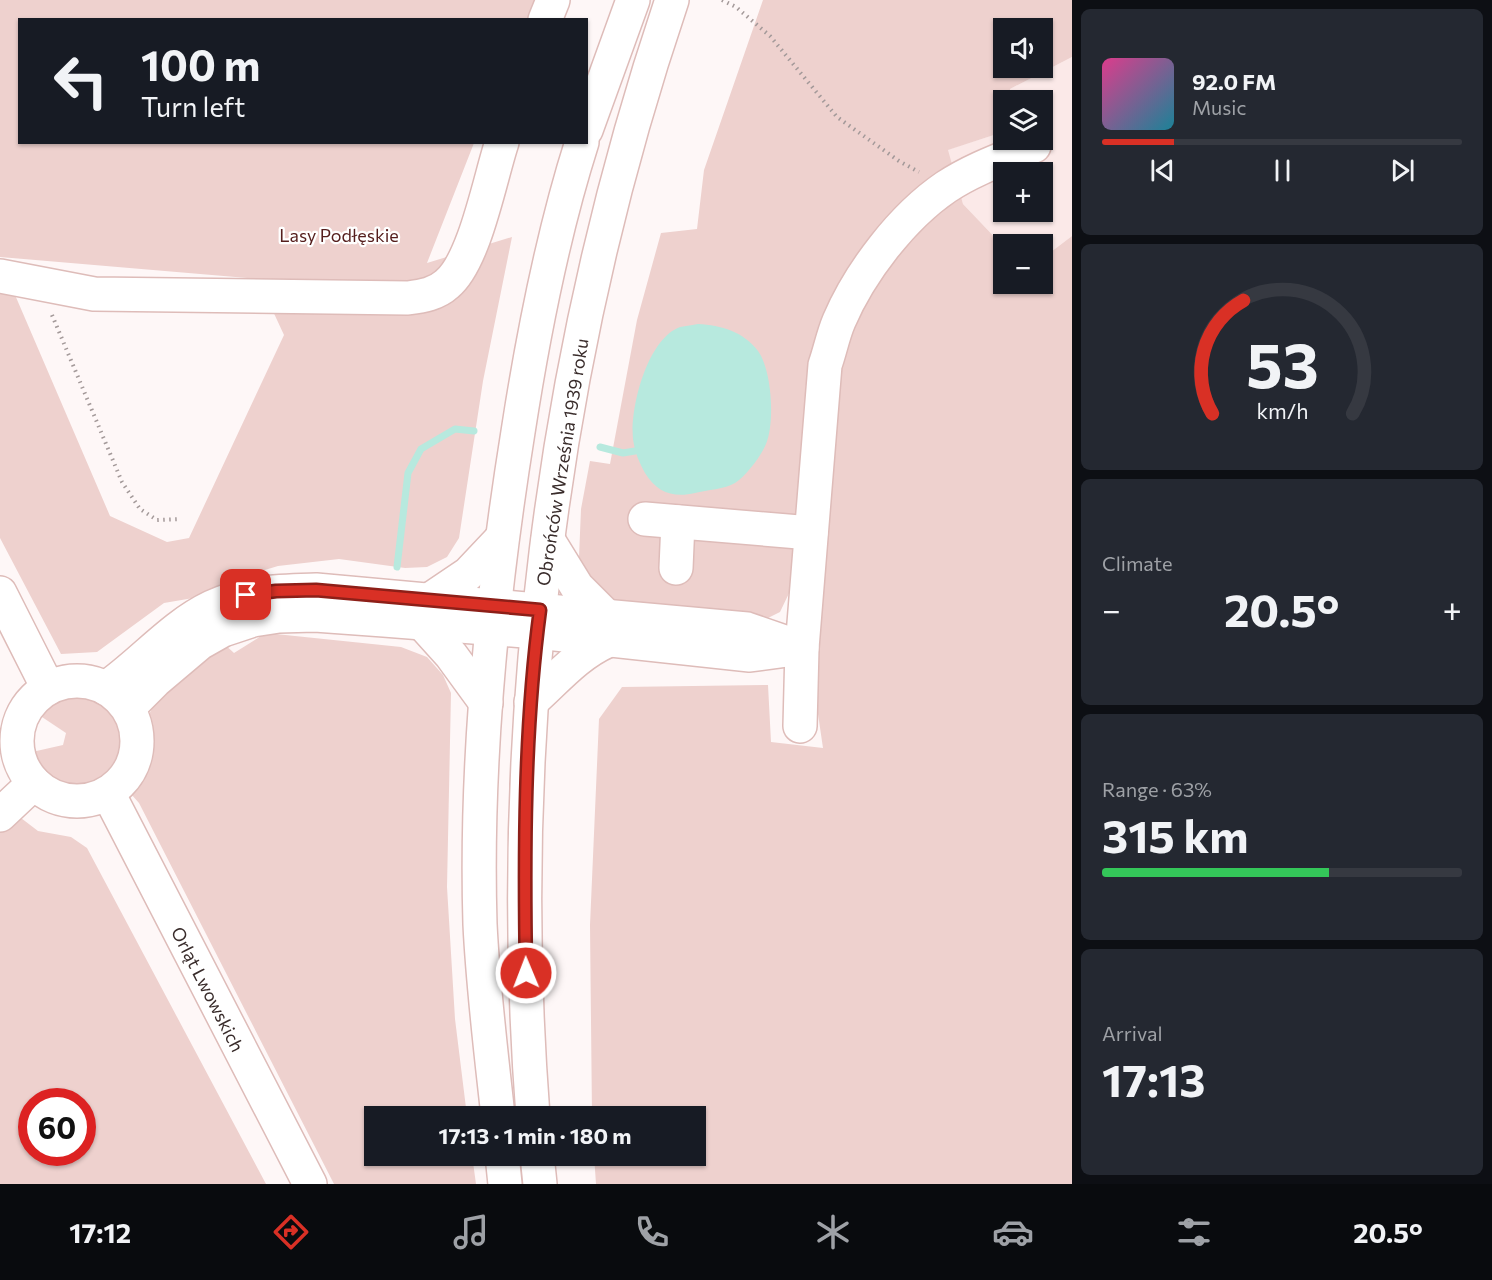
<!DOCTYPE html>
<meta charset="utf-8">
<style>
:root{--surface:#171b24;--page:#242831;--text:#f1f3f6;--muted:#9ea1a6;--line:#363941;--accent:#d93025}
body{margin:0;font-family:Commissioner,sans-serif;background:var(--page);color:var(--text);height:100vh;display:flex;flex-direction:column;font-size:22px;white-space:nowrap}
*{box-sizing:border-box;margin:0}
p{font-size:20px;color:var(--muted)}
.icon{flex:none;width:33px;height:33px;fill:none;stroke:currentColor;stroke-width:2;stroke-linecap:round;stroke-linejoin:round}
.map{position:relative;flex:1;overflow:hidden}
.sheet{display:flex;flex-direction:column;gap:9px;padding:9px;background:#0d0f14;width:420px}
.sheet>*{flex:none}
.guide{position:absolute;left:18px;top:18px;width:570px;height:126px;border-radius:0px;box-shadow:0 2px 4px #0004;background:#171b24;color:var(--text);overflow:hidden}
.buttons{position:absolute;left:993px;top:18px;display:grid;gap:12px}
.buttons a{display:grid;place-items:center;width:60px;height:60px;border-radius:0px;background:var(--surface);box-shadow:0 2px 4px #0004;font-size:30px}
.speed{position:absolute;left:18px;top:1088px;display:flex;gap:12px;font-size:30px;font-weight:700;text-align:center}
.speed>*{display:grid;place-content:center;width:78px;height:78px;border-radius:50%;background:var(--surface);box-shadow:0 2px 4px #0004;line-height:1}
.speed .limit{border:9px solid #d22;background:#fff;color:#111}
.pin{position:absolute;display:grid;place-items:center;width:51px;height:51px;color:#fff;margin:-26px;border-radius:12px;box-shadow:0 3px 9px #0006}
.me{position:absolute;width:66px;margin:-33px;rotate:359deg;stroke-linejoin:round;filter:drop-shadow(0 0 4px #0008)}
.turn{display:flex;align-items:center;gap:21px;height:126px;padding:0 24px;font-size:27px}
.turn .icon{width:78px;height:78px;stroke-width:2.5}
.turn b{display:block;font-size:42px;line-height:51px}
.big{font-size:45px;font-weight:700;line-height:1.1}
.sheet .widget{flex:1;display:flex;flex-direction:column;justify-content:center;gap:9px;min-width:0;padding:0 21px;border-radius:9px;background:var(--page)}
.sheet .dial{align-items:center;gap:0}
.dial svg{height:156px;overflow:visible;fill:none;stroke:var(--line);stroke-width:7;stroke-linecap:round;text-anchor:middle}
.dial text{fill:var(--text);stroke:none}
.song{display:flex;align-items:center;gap:18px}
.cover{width:72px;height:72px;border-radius:9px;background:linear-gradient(135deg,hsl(330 70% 55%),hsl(190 70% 35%))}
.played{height:6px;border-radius:3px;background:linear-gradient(90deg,var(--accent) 20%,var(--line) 20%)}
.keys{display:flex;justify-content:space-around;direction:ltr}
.heat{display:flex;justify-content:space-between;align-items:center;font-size:33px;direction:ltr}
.charge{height:9px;border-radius:4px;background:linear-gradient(90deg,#34c759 63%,var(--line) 0)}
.trip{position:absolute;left:364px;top:1106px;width:342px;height:60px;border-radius:0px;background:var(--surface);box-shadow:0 2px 4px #0004;font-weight:700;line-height:60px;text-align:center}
.dock{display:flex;height:96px;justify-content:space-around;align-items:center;background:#090b0e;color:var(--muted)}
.dock .icon{width:42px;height:42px}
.dock .current{color:var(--accent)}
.dock b{font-size:27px;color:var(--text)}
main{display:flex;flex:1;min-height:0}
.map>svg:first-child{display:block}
.built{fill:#fbe9e8;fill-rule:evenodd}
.green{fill:#eed1ce;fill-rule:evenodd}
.water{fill:#b7e9de}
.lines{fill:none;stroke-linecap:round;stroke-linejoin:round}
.stream{stroke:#b7e9de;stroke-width:7}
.minor-casing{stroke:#debcb9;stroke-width:36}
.major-casing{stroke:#debcb9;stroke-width:36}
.path{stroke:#a39999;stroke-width:4;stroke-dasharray:1.5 4.5;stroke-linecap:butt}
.minor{stroke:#fff;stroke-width:33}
.major{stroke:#fff;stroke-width:33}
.route-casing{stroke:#8d1f18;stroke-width:15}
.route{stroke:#d93025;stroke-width:10}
.labels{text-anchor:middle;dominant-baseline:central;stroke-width:4.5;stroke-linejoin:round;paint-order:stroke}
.park-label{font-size:18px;fill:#551e1d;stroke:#fff}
.street-label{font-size:18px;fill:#392c2b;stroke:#fff}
</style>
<main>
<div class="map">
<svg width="1072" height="1184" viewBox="0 0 1072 1184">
<rect width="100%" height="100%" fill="#fef7f7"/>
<path class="built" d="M1072 57V236L1043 258 1042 244 1003 246 963 204 947 150 1003 132 1004 140H1042V100H1011L1010 89ZM1004 172H1042V212H1004Z"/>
<g class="green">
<path d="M0 0H550L536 20H20V142L474 143 427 263 512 237 483 381 459 538 447 557 427 567 405 568 339 559 278 566 242 577 205 596 164 603 97 652 61 654 0 538V260L110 516 167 542 189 538 284 335 258 279 0 257Z"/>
<path d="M763 0H1072V57L1010 89 1011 100H1004L1003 132 948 150 963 204 1003 246 1004 284H1042L1043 258 1072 236V1184H596L594 1155H696V1116H592L590 925 599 719 622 687 768 685 771 742 823 748 814 687 819 333 806 384 792 587 780 612 756 624 619 603 596 585 579 557 581 509 590 461 610 464 637 320 661 233 697 229 704 170ZM1004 28H1042V68H1004Z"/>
<path d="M266 633 401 647 427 657 443 675 451 693 447 887 455 1019 467 1116H375V1155H472L476 1184H334L139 803 131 794 150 754 148 716 159 696 222 642 234 653Z"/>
<path d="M82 695C177 727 74 842 32 752L63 745 66 733 39 715C49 700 64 696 82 695Z"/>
<path d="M0 796 4 805 38 831 71 837 87 848 266 1184H0ZM32 1101H82V1152H32Z"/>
</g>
<path class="water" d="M698 324C721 325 744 332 758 351 772 370 775 423 766 444 761 456 746 476 735 483 725 489 707 490 695 493 674 498 657 493 645 473 639 462 635 453 633 439 630 408 647 339 680 327 686 326 693 325 698 324Z"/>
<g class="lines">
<g class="stream">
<path d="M600 447 623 453 635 451"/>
<path d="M397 567 408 473 421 449 455 429 474 431"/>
</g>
<defs>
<g id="minor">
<path d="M545 20 553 0"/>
<path d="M0 276 94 294 408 298C423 296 436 294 447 284 475 261 490 178 502 142"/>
<path d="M645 519 811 533"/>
<path d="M548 540 577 587 607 617"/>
<path d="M676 568 678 522"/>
<path d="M0 593 48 688"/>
<path d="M428 601 468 574 502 538"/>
<path d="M423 624 451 655 486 703"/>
<circle cx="77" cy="741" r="60"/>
<path d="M106 688C142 663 172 626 212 607 245 591 280 591 316 590L747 629 802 648"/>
<path d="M531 702C556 680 576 655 607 641"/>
<path d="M128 708 155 681 200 643 223 630 253 620 279 616 315 615 384 620 537 632 750 655 795 649"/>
<path d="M800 726 802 648 825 365C830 351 833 335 839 321 860 272 902 217 946 187 973 169 1005 158 1034 146"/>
<path d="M108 793 310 1184"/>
<path d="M0 815 34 783"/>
</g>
<g id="major">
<path d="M586 130 633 0"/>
<path d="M498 1116C491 1052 483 988 480 924 475 760 492 594 518 432 533 335 552 236 582 142"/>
<path d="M533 1116C504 740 551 357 672 0"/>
<path d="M502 1155 505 1184"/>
<path d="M537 1155 540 1184"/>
</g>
</defs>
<use href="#minor" class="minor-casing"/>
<use href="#major" class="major-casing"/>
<g class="path">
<path d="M722 0 736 7 770 36 837 117 899 161 919 172"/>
<path d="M52 315 122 482 140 509 157 520 181 519"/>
</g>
<use href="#minor" class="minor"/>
<use href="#major" class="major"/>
</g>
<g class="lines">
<defs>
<path id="route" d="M246 595 276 591 316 590 540 610C524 730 524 853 526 973"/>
</defs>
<use href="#route" class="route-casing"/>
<use href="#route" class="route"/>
</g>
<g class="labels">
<g class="park-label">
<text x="339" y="235">Lasy Podłęskie</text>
</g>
<g class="street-label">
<text transform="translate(562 462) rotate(-81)">Obrońców Września 1939 roku</text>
<text transform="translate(208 989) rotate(63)">Orląt Lwowskich</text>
</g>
</g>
</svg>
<div class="buttons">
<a><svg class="icon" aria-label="sound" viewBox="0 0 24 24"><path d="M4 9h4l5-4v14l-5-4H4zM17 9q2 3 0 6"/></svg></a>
<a><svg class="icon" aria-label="layers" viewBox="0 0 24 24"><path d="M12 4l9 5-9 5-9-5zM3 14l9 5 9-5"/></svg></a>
<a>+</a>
<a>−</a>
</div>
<div class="speed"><div class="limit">60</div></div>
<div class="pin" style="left:246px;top:595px;background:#d93025"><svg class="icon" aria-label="arrive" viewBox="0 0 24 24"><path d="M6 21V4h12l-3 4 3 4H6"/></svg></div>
<svg class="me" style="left:526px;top:973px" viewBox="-20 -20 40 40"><circle r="17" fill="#d93025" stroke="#fff" stroke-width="3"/><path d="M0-11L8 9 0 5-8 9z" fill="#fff"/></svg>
<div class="trip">17:13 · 1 min · 180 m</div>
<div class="guide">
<div class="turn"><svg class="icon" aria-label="left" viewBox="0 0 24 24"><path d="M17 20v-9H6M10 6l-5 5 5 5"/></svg><div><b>100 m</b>Turn left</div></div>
</div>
</div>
<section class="sheet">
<div class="widget">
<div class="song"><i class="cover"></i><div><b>92.0 FM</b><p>Music</p></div></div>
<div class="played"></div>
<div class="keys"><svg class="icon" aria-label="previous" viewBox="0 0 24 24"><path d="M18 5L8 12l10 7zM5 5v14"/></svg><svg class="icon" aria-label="pause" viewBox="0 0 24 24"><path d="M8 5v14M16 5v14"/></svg><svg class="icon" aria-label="next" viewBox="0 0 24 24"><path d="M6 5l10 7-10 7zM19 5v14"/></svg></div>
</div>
<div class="widget dial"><svg viewBox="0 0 100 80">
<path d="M14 69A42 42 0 1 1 86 69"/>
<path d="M14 69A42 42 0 0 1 30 11" stroke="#d93025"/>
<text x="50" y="56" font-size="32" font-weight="700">53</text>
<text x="50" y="72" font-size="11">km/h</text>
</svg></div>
<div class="widget"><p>Climate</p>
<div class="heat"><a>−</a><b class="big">20.5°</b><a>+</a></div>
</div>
<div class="widget"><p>Range · 63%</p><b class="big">315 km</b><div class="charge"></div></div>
<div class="widget"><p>Arrival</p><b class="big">17:13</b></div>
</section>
</main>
<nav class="dock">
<b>17:12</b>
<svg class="icon current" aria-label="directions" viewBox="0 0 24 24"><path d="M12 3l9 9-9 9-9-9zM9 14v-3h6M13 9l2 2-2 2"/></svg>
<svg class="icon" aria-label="music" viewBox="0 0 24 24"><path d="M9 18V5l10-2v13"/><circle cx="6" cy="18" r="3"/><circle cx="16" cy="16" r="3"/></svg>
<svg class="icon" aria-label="phone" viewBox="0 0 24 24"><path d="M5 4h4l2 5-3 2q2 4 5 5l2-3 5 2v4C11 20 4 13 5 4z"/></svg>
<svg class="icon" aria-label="climate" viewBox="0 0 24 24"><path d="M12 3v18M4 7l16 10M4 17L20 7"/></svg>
<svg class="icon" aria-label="car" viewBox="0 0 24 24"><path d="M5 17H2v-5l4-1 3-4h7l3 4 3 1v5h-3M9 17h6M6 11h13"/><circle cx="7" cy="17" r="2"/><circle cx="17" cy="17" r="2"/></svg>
<svg class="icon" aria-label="filters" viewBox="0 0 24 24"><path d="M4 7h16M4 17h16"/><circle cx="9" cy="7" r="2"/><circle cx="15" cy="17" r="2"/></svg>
<b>20.5°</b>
</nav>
